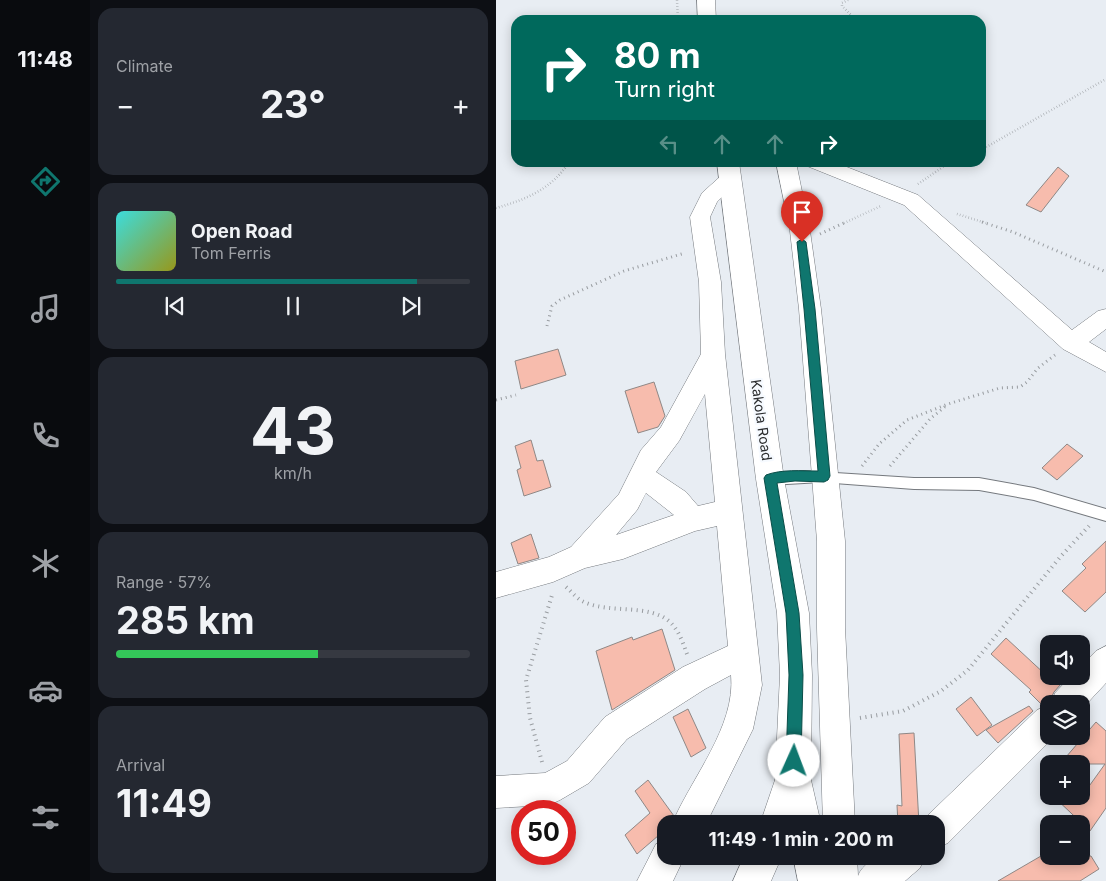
<!DOCTYPE html>
<meta charset="utf-8">
<style>
:root{--surface:#171b24;--page:#242831;--text:#f1f3f6;--muted:#9ea1a6;--line:#363941;--accent:#0f766e}
body{margin:0;font-family:Inter,sans-serif;background:var(--page);color:var(--text);height:100vh;display:flex;flex-direction:column;font-size:19px;white-space:nowrap}
*{box-sizing:border-box;margin:0}
p{font-size:16px;color:var(--muted)}
.icon{flex:none;width:28px;height:28px;fill:none;stroke:currentColor;stroke-width:2;stroke-linecap:round;stroke-linejoin:round}
.map{position:relative;flex:1;overflow:hidden}
.drawer{display:flex;flex-direction:column;gap:8px;padding:8px;background:#0d0f14;width:406px}
.drawer>*{flex:none}
.guide{position:absolute;left:15px;top:15px;width:475px;height:152px;border-radius:15px;box-shadow:0 2px 12px #0003;background:#00695c;color:#fff;overflow:hidden}
.fabs{position:absolute;left:544px;top:635px;display:grid;gap:10px}
.fabs a{display:grid;place-items:center;width:50px;height:50px;border-radius:10px;background:var(--surface);box-shadow:0 2px 12px #0003;font-size:25px}
.speed{position:absolute;left:15px;top:800px;display:flex;gap:10px;font-size:25px;font-weight:700;text-align:center}
.speed>*{display:grid;place-content:center;width:65px;height:65px;border-radius:50%;background:var(--surface);box-shadow:0 2px 12px #0003;line-height:1}
.speed .limit{border:8px solid #d22;background:#fff;color:#111}
.pin{position:absolute;display:grid;place-items:center;width:42px;height:42px;color:#fff;margin:-51px -21px;border-radius:50% 50% 50% 0;rotate:-45deg;box-shadow:0 0 5px #0007}
.pin .icon{rotate:45deg}
.me{position:absolute;width:55px;margin:-28px;rotate:2deg;stroke-linejoin:round;filter:drop-shadow(0 0 4px #0008)}
.turn{display:flex;align-items:center;gap:18px;height:105px;padding:0 20px;font-size:22px}
.turn .icon{width:65px;height:65px;stroke-width:2.5}
.turn b{display:block;font-size:35px;line-height:42px}
.lanes{display:flex;align-items:center;height:48px;padding:0 20px;background:#0003;justify-content:center;gap:25px;direction:ltr}
.lanes .off{opacity:.35}
.big{font-size:38px;font-weight:700;line-height:1.1}
.drawer .widget{flex:1;display:flex;flex-direction:column;justify-content:center;gap:8px;min-width:0;padding:0 18px;border-radius:15px;background:var(--page)}
.drawer .dial{align-items:center;gap:0}
.dial b{font-size:65px;line-height:1}
.song{display:flex;align-items:center;gap:15px}
.cover{width:60px;height:60px;border-radius:8px;background:linear-gradient(135deg,hsl(180 70% 55%),hsl(60 70% 35%))}
.played{height:5px;border-radius:2px;background:linear-gradient(90deg,var(--accent) 85%,var(--line) 85%)}
.keys{display:flex;justify-content:space-around;direction:ltr}
.heat{display:flex;justify-content:space-between;align-items:center;font-size:28px;direction:ltr}
.charge{height:8px;border-radius:4px;background:linear-gradient(90deg,#34c759 57%,var(--line) 0)}
.trip{position:absolute;left:161px;top:815px;width:288px;height:50px;border-radius:15px;background:var(--surface);box-shadow:0 2px 12px #0003;font-weight:700;line-height:50px;text-align:center}
main{display:flex;flex:1;min-height:0}
.tab-bar{display:flex;flex-direction:column;width:90px;justify-content:space-around;align-items:center;background:#090b0e;color:var(--muted)}
.tab-bar .icon{width:35px;height:35px}
.tab-bar .on{color:var(--accent)}
.tab-bar b{font-size:22px;color:var(--text)}
.map>svg:first-child{display:block}
.building{fill:#f7bcad;stroke:#8f8886}
.lines{fill:none;stroke-linecap:round;stroke-linejoin:round}
.service-casing{stroke:#75797e;stroke-width:2}
.minor-casing{stroke:#75797e;stroke-width:1}
.tertiary-casing{stroke:#75797e;stroke-width:1}
.secondary-casing{stroke:#75797e;stroke-width:1}
.path-far2{stroke:#989ca0;stroke-width:2.5;stroke-dasharray:0.5 2.5;stroke-linecap:butt}
.path-far1{stroke:#989ca0;stroke-width:3;stroke-dasharray:1 4;stroke-linecap:butt}
.path{stroke:#989ca0;stroke-width:4;stroke-dasharray:1 4.5;stroke-linecap:butt}
.service{fill:#fff;fill-rule:evenodd}
.minor{fill:#fff;fill-rule:evenodd}
.tertiary{fill:#fff;fill-rule:evenodd}
.secondary{fill:#fff;fill-rule:evenodd}
.route{fill:#0f766e;stroke:#0a4d48}
.labels{text-anchor:middle;dominant-baseline:central;stroke-width:4.5;stroke-linejoin:round;paint-order:stroke}
.street-label{font-size:14px;fill:#2c2e30;stroke:#f6faff}
</style>
<main>
<nav class="tab-bar">
<b>11:48</b>
<svg class="icon on" aria-label="directions" viewBox="0 0 24 24"><path d="M12 3l9 9-9 9-9-9zM9 14v-3h6M13 9l2 2-2 2"/></svg>
<svg class="icon" aria-label="music" viewBox="0 0 24 24"><path d="M9 18V5l10-2v13"/><circle cx="6" cy="18" r="3"/><circle cx="16" cy="16" r="3"/></svg>
<svg class="icon" aria-label="phone" viewBox="0 0 24 24"><path d="M5 4h4l2 5-3 2q2 4 5 5l2-3 5 2v4C11 20 4 13 5 4z"/></svg>
<svg class="icon" aria-label="climate" viewBox="0 0 24 24"><path d="M12 3v18M4 7l16 10M4 17L20 7"/></svg>
<svg class="icon" aria-label="car" viewBox="0 0 24 24"><path d="M5 17H2v-5l4-1 3-4h7l3 4 3 1v5h-3M9 17h6M6 11h13"/><circle cx="7" cy="17" r="2"/><circle cx="17" cy="17" r="2"/></svg>
<svg class="icon" aria-label="filters" viewBox="0 0 24 24"><path d="M4 7h16M4 17h16"/><circle cx="9" cy="7" r="2"/><circle cx="15" cy="17" r="2"/></svg>
</nav>
<section class="drawer">
<div class="widget"><p>Climate</p>
<div class="heat"><a>−</a><b class="big">23°</b><a>+</a></div>
</div>
<div class="widget">
<div class="song"><i class="cover"></i><div><b>Open Road</b><p>Tom Ferris</p></div></div>
<div class="played"></div>
<div class="keys"><svg class="icon" aria-label="previous" viewBox="0 0 24 24"><path d="M18 5L8 12l10 7zM5 5v14"/></svg><svg class="icon" aria-label="pause" viewBox="0 0 24 24"><path d="M8 5v14M16 5v14"/></svg><svg class="icon" aria-label="next" viewBox="0 0 24 24"><path d="M6 5l10 7-10 7zM19 5v14"/></svg></div>
</div>
<div class="widget dial"><b>43</b><p>km/h</p></div>
<div class="widget"><p>Range · 57%</p><b class="big">285 km</b><div class="charge"></div></div>
<div class="widget"><p>Arrival</p><b class="big">11:49</b></div>
</section>
<div class="map">
<svg width="610" height="881" viewBox="0 0 610 881">
<rect width="100%" height="100%" fill="#e8edf3"/>
<g class="building">
<path d="M562 167 573 176 545 212 530 205Z"/>
<path d="M62 349 70 375 25 389 19 361Z"/>
<path d="M158 382 169 416 162 427 142 433 129 391Z"/>
<path d="M35 440 41 461 47 460 55 487 28 496 21 470 25 468 19 446Z"/>
<path d="M571 444 587 456 561 480 546 468Z"/>
<path d="M35 534 43 558 22 564 15 543Z"/>
<path d="M610 541V592L589 612 566 591 590 568 586 564Z"/>
<path d="M166 629 179 670 116 710 100 651 136 637 137 640Z"/>
<path d="M510 638 551 676H572L558 692 552 704 547 706 533 692 535 690 495 654Z"/>
<path d="M475 697 496 725 481 736 460 709Z"/>
<path d="M533 706 537 711 502 743 490 730Z"/>
<path d="M192 709 210 748 195 757 177 717Z"/>
<path d="M600 722 610 731V808L594 831 557 796H586L609 764H564Z"/>
<path d="M418 733 423 824H402L401 805 406 806 403 734Z"/>
<path d="M152 780 178 816 174 824H170V829L141 854 129 835 154 813 139 791Z"/>
<path d="M545 856H595L603 869 584 881H502Z"/>
</g>
<g class="lines">
<defs>
<path id="service" d="M308 471 418 478H483L538 488 610 509V521L538 500 483 490 418 489 325 482 274 485 269 483 268 479 269 475 274 473Z"/>
<g id="minor">
<path d="M280 162H300L314 231 325 309 349 541V628L359 824H327L321 628V541L303 309 294 231Z"/>
<path d="M309 162H338L422 195 576 330 602 311 610 309V329L593 342 610 352V372L567 349 408 205 311 166Z"/>
<path d="M234 173 241 174 244 179 221 202 214 217 225 282 229 354 266 685 257 729 210 824H176C195 778 240 727 235 675L209 689 131 739 93 783 64 800 53 805 0 808V776L49 773 71 761 109 717 187 667 232 646 221 526 199 531 127 559 89 568 57 582 0 598V572L53 557 75 547 123 494 145 450 165 427 205 354 203 282 194 217 206 193 227 174ZM209 394 219 502 202 506 190 492 160 472 183 441ZM150 493 178 515 120 535 141 510Z"/>
<path d="M610 646V683L585 710V704H555L559 693 575 676H585V666L600 651Z"/>
<path d="M552 706V736H559L452 843 440 848V824H426L428 819 541 710Z"/>
<path d="M170 840V856H189L177 881H141L160 844Z"/>
<path d="M327 856H361L362 876C372 851 406 856 429 856L424 868 409 881H328Z"/>
</g>
<g id="tertiary">
<path d="M297 762 309 768 315 780 325 824H289L279 780 285 768Z"/>
<path d="M297 856H334L340 881H302Z"/>
</g>
<g id="secondary">
<path d="M201 0H219L220 20H202Z"/>
<path d="M221 162H243L288 479 313 613 316 675 315 780 300 824H264L279 780 284 675 281 613 260 479Z"/>
<path d="M248 856H286L275 881H237Z"/>
</g>
</defs>
<use href="#service" class="service-casing"/>
<use href="#minor" class="minor-casing"/>
<use href="#tertiary" class="tertiary-casing"/>
<use href="#secondary" class="secondary-casing"/>
<g class="path-far2">
<path d="M181 0 182 20"/>
<path d="M352 0 346 3V6L360 20"/>
<path d="M485 150 610 79"/>
<path d="M422 184 454 162"/>
<path d="M0 208C29 200 56 189 73 162"/>
<path d="M461 214 490 223"/>
<path d="M348 223 385 206"/>
</g>
<g class="path-far1">
<path d="M486 222 517 232 610 272"/>
<path d="M324 234 350 222"/>
<path d="M51 326 56 306 64 300 128 271 189 253"/>
<path d="M0 400 20 395"/>
<path d="M366 466 383 444 411 420 452 404 504 388 524 387 531 382 542 368 559 355"/>
<path d="M394 466 434 419 451 405"/>
</g>
<g class="path">
<path d="M70 587C76 592 81 599 88 602 114 614 155 603 175 623 183 631 187 643 191 654"/>
<path d="M364 718 407 711 445 691 472 670 565 556 593 526"/>
<path d="M46 762 34 718 30 680 57 592"/>
</g>
<use href="#service" class="service"/>
<use href="#minor" class="minor"/>
<use href="#tertiary" class="tertiary"/>
<use href="#secondary" class="secondary"/>
</g>
<path class="route" d="M306 239 310 242 319 309 334 476 332 480 328 482 299 481 281 483 303 613 307 675 305 761 303 766 298 768 292 766 290 761 293 675 290 613 268 478 270 475C286 469 305 471 322 471L308 309 301 242Z"/>
<g class="labels">
<g class="street-label">
<text transform="translate(266 420) rotate(82)">Kakola Road</text>
</g>
</g>
</svg>
<div class="fabs">
<a><svg class="icon" aria-label="sound" viewBox="0 0 24 24"><path d="M4 9h4l5-4v14l-5-4H4zM17 9q2 3 0 6"/></svg></a>
<a><svg class="icon" aria-label="layers" viewBox="0 0 24 24"><path d="M12 4l9 5-9 5-9-5zM3 14l9 5 9-5"/></svg></a>
<a>+</a>
<a>−</a>
</div>
<div class="speed"><div class="limit">50</div></div>
<div class="pin" style="left:306px;top:242px;background:#d93025"><svg class="icon" aria-label="arrive" viewBox="0 0 24 24"><path d="M6 21V4h12l-3 4 3 4H6"/></svg></div>
<svg class="me" style="left:298px;top:761px" viewBox="-20 -20 40 40"><circle r="19" fill="#fff"/><path d="M0-13L10 11 0 6-10 11z" fill="#0f766e"/></svg>
<div class="trip">11:49 · 1 min · 200 m</div>
<div class="guide">
<div class="turn"><svg class="icon" aria-label="right" viewBox="0 0 24 24"><path d="M7 20v-9h11M14 6l5 5-5 5"/></svg><div><b>80 m</b>Turn right</div></div>
<div class="lanes"><svg class="icon off" aria-label="left" viewBox="0 0 24 24"><path d="M17 20v-9H6M10 6l-5 5 5 5"/></svg><svg class="icon off" aria-label="ahead" viewBox="0 0 24 24"><path d="M12 20V5M6 11l6-6 6 6"/></svg><svg class="icon off" aria-label="ahead" viewBox="0 0 24 24"><path d="M12 20V5M6 11l6-6 6 6"/></svg><svg class="icon" aria-label="right" viewBox="0 0 24 24"><path d="M7 20v-9h11M14 6l5 5-5 5"/></svg></div>
</div>
</div>
</main>
